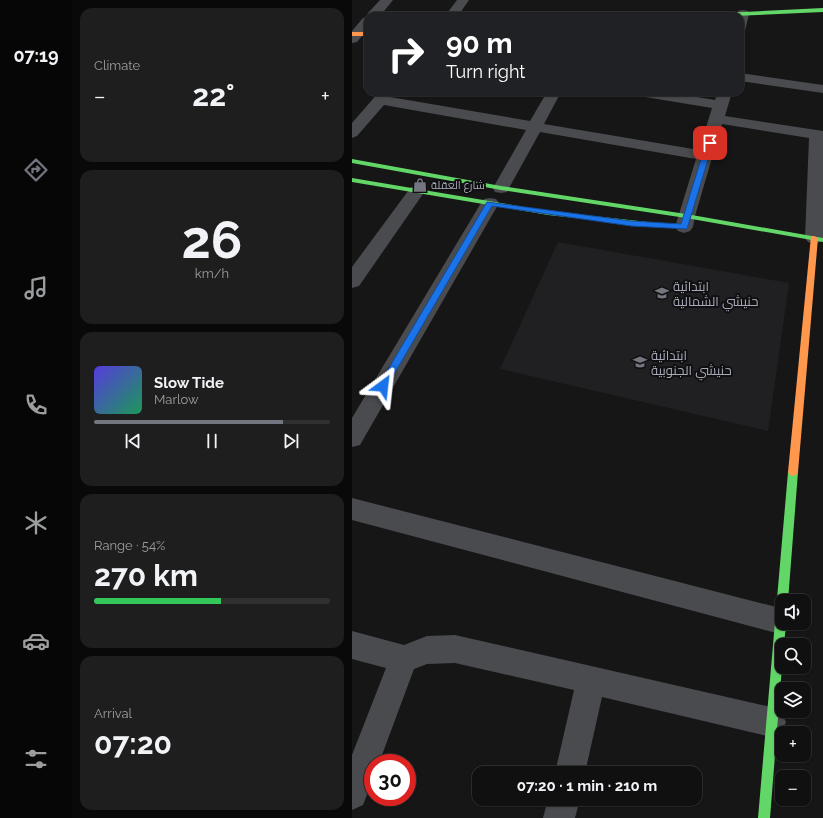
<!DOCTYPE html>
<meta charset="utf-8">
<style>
:root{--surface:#101010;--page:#1e1e1e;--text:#f1f3f6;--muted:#9c9d9f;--line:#303030;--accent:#74767f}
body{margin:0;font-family:Raleway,Cairo,sans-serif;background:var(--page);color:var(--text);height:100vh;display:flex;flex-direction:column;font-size:15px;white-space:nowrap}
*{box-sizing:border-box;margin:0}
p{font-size:13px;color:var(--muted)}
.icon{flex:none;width:22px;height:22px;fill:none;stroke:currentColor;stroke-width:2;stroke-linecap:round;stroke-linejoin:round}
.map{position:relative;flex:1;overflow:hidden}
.drawer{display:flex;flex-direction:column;gap:8px;padding:8px;background:#090909;width:280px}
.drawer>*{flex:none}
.hud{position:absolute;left:12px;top:12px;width:380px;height:84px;border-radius:12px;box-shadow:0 1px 3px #0004,0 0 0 1px var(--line);background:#202124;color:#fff;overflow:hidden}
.fabs{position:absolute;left:423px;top:594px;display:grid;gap:8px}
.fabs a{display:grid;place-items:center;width:36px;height:36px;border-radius:8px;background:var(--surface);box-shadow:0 1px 3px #0004,0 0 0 1px var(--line);font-size:20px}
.speed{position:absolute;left:12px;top:754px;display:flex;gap:8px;font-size:20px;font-weight:700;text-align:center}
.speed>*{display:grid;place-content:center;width:52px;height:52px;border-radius:50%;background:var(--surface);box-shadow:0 1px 3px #0004,0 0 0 1px var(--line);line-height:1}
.speed .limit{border:6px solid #d22;background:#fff;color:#111}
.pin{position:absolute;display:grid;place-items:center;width:34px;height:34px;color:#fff;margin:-17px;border-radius:8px;box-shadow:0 2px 6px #0006}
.me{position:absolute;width:44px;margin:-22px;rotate:30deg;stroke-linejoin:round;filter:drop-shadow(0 0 3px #0008)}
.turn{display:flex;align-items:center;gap:14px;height:84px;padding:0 16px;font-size:18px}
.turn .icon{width:52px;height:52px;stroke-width:2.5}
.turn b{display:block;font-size:28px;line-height:34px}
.big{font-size:30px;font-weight:700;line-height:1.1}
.drawer .widget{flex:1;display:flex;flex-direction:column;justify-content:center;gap:6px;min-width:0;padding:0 14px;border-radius:12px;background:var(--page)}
.drawer .dial{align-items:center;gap:0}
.dial b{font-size:52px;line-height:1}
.song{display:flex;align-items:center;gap:12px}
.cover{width:48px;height:48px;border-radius:6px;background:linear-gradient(135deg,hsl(250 70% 55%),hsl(150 70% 35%))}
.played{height:4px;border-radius:2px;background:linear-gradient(90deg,var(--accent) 80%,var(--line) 80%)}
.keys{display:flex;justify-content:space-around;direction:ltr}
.heat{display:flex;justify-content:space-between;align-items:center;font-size:22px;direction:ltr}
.charge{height:6px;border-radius:3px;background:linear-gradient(90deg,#34c759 54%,var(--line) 0)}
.trip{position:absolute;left:120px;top:766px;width:230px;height:40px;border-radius:12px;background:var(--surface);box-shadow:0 1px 3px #0004,0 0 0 1px var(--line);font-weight:700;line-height:40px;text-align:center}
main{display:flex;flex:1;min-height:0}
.tab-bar{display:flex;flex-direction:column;width:72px;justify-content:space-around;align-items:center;background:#060606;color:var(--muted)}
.tab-bar .icon{width:28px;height:28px}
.tab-bar .on{color:var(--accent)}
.tab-bar b{font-size:18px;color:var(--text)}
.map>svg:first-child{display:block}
.built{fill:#202022}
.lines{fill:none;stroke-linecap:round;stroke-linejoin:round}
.street{fill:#4a4b4f;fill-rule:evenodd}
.fast{fill:#63d668;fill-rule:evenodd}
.slow{fill:#ff974d;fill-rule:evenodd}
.route{fill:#1a73e8;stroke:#114b97}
.labels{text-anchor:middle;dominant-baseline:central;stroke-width:4;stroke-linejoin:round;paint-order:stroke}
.far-poi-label{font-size:11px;fill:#a7aab7;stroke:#101012;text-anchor:start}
.poi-label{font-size:13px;fill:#a7aab7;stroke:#101012;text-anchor:start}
</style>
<main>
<nav class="tab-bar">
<b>07:19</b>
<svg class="icon on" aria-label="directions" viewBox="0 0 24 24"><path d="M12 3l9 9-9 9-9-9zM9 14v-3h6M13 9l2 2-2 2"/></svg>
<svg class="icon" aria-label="music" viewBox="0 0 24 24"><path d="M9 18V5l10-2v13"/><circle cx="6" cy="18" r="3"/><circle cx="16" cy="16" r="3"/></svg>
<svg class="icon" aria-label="phone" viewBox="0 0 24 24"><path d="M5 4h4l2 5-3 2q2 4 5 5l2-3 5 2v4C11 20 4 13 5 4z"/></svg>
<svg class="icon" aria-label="climate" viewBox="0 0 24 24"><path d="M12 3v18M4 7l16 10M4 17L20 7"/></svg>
<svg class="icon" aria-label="car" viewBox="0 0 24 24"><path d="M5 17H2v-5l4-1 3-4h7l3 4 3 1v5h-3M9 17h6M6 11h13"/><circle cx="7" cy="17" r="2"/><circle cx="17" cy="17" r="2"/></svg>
<svg class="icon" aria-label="filters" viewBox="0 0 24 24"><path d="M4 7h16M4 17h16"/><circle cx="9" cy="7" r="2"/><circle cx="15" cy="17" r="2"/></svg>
</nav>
<section class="drawer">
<div class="widget"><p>Climate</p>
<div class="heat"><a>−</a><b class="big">22°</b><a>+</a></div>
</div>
<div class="widget dial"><b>26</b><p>km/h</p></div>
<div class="widget">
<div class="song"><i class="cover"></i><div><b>Slow Tide</b><p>Marlow</p></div></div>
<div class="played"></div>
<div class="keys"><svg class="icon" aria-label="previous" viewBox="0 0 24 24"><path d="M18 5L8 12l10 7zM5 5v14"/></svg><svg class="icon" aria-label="pause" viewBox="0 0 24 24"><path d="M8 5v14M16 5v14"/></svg><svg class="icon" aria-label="next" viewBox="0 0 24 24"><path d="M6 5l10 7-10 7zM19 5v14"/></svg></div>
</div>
<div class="widget"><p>Range · 54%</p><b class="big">270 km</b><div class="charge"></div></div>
<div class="widget"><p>Arrival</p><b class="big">07:20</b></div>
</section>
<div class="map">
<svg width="471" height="818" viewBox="0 0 471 818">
<rect width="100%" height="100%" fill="#161616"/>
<path class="built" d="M206 242 437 283 416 431 148 369Z"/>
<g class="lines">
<g class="street">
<path d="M28 0H41L28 16H16V29L5 42 0 43V31L11 18 15 17 16 13Z"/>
<path d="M105 0H117L106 16H93Z"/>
<path d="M391 10 396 11 397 14 393 31 388 32V16H384L386 11Z"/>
<path d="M388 73 471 85V93L388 81Z"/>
<path d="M27 92H42L38 97 178 121 195 92H209L192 124 347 150 360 108 287 96 282 95 280 92H315L363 100 366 92H380L373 116 471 131V238L468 242 462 244 456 242 453 238 457 138 370 124 343 216 341 227 338 231 332 233 326 231 323 227 344 159 188 132 157 188 155 192 149 193 143 192 141 188 174 130 32 105 5 136 0 138V123Z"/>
<path d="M65 186 71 187 73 191 7 286 0 288V267L59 187Z"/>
<path d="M138 198 144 199 147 203 8 445 0 447V418L129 203 132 199Z"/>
<path d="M0 498 428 608H430V623H441L438 630 428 634 0 520Z"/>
<path d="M0 631 52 645 75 636 103 635 419 707 429 712 434 722 429 732 419 737 250 697 233 773H203L222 690 103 663 75 664 62 669 27 763H21V779L11 805 0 810V755L34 668 0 659Z"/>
<path d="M196 799H228L223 818H191Z"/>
</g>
<g class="fast">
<path d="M471 8V12L382 16H347L350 14Z"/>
<path d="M0 159 149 186 334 214 471 238V242L334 218 149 190 0 163Z"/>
<path d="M0 178 196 211 314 224 318 226 314 228 196 215 0 182Z"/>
<path d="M441 468 444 469 446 472 436 601H430V623H434L432 645H430V667L418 818H406L436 472 438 469Z"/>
</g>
<g class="slow">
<rect x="0" y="32" width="16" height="4"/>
<path d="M459 236H462L466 238 446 472 444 475 441 476 438 475 436 472Z"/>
</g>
</g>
<path class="route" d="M358 141 361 143 335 229 279 226 140 206 34 388H28L26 386 28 383 135 202 279 221 329 224 354 143Z"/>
<defs>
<symbol id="shop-bare" viewBox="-9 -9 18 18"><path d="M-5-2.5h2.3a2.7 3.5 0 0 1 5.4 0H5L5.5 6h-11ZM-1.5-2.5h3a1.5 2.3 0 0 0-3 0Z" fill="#74767f" stroke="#101012" stroke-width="2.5" paint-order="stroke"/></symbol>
<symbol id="school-bare" viewBox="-9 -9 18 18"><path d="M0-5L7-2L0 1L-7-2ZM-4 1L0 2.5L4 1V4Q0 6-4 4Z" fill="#74767f" stroke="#101012" stroke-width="2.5" paint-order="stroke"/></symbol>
</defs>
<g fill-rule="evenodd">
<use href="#shop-bare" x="58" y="175" width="20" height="20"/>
<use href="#school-bare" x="300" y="283" width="20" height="20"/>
<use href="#school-bare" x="278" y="352" width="20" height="20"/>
</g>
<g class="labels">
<g class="far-poi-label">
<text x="79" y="185">شارع العقلة</text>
</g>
<g class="poi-label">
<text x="321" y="286">ابتدائية<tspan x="321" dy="15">حنيشي الشمالية</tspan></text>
<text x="299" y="355">ابتدائية<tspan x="299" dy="15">حنيشي الجنوبية</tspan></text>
</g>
</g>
</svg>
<div class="fabs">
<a><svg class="icon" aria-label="sound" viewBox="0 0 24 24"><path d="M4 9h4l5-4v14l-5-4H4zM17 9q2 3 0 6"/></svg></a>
<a><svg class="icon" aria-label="search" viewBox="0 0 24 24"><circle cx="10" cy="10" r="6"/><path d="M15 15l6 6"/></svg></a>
<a><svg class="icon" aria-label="layers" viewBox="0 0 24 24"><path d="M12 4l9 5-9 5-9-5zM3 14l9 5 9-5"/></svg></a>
<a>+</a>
<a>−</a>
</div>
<div class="speed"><div class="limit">30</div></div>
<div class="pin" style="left:358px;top:143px;background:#d93025"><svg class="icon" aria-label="arrive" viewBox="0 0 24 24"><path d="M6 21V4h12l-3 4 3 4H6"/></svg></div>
<svg class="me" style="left:31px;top:386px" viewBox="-20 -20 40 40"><path d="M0-17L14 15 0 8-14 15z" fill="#1a73e8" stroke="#fff" stroke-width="4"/></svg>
<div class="trip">07:20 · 1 min · 210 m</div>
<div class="hud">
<div class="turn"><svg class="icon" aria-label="right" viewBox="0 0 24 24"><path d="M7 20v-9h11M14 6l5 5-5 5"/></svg><div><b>90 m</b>Turn right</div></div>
</div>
</div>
</main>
